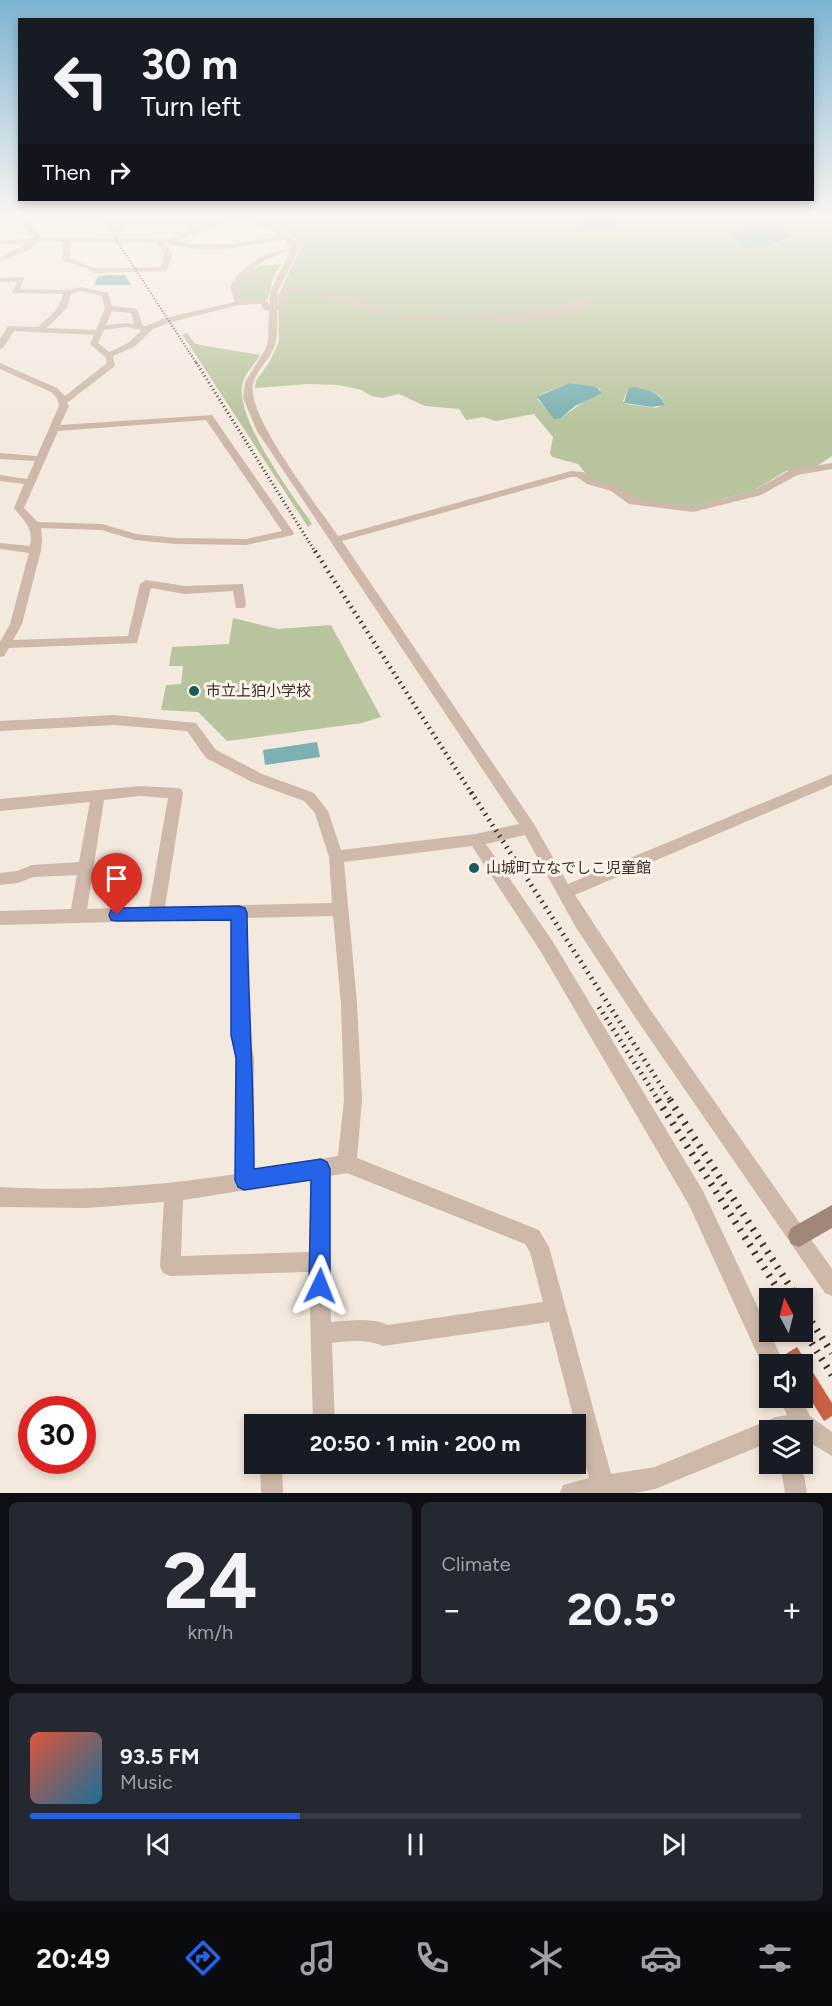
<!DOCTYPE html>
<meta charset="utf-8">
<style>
:root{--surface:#171b24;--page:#242831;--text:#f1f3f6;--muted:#9ea1a6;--line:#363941;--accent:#2563eb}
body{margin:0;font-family:Figtree,"Noto Sans JP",sans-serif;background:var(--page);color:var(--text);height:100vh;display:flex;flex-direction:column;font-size:22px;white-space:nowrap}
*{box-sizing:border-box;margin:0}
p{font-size:20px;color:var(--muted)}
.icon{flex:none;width:33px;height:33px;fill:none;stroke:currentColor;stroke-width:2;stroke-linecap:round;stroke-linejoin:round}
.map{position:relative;height:1493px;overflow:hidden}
.details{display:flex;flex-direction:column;gap:9px;padding:9px;background:#0d0f14;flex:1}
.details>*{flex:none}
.guide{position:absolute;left:18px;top:18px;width:796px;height:183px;border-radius:0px;box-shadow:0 3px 9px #0003;background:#171b24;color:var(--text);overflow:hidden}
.needle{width:39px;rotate:353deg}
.fabs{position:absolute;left:759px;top:1288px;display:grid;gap:12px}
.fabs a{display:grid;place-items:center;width:54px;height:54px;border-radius:0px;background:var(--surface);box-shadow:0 3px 9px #0003;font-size:30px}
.speed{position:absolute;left:18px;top:1396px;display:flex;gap:12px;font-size:30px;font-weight:700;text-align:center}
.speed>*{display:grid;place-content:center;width:78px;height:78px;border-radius:50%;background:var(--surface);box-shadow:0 3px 9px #0003;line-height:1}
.speed .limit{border:9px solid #d22;background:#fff;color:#111}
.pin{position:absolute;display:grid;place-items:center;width:51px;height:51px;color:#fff;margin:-62px -26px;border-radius:50% 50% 50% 0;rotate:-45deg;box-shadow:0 0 6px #0007}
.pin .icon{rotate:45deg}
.me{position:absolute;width:66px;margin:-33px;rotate:2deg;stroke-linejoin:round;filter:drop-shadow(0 0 4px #0008)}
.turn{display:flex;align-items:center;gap:21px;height:126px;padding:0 24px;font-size:27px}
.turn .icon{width:78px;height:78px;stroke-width:2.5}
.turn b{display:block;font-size:42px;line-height:51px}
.then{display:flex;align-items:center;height:57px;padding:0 24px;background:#0003;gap:12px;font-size:22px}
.big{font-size:45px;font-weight:700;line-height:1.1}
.details .widget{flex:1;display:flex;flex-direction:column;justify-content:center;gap:9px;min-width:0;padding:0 21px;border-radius:9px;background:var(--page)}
.details .dial{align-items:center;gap:0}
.dial b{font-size:78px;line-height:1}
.song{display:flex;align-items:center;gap:18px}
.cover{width:72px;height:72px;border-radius:9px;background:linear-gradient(135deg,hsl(10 70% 55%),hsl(200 70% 35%))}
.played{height:6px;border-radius:3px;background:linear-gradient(90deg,var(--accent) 35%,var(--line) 35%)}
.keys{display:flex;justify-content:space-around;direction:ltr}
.heat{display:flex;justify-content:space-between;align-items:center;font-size:33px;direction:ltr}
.details .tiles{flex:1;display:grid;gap:9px;grid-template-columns:1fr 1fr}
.widget:last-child{grid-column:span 2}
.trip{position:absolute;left:244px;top:1414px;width:342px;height:60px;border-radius:0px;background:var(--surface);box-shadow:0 3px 9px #0003;font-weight:700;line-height:60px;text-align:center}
.tabs{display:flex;height:96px;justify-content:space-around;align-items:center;background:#090b0e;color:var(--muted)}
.tabs .icon{width:42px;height:42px}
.tabs .selected{color:var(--accent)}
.tabs b{font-size:27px;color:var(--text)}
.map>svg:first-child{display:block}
.green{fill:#b7c49d;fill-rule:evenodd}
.water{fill:#7bb1b2}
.building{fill:#cb6144}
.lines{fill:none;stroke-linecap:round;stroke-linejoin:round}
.street{fill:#cdb8a9;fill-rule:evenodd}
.secondary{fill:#a0877a;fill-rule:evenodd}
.rail-far4{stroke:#392e29;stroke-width:2;stroke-dasharray:1 2;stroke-linecap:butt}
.rail-far3{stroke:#392e29;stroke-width:3;stroke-dasharray:1 3;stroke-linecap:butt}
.rail-far2{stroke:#392e29;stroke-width:4.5;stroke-dasharray:1.5 4.5;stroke-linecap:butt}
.rail-far1{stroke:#392e29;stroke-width:5;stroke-dasharray:1.5 5;stroke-linecap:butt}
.rail{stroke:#392e29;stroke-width:7;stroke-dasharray:2 7;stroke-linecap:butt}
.route{fill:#2563eb;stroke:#184099;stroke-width:1.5}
.poi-dot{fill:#1c5a5d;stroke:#fbf3ea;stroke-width:2}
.labels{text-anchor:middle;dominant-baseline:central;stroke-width:6;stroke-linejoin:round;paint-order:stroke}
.poi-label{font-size:15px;fill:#392e29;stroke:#fbf3ea;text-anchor:start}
</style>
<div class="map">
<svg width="832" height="1493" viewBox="0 0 832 1493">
<rect width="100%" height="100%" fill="#f4e9de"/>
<g class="green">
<path d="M103 215H222L226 217 193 231 188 224 125 225 118 239Z"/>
<path d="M238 215H358L367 221 399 215H587L580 217 590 229H617L621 215H832V456L817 466 786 471 753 491 690 507 635 500 590 479 578 464 552 457 550 453 553 437 534 414 496 421 483 417 466 420 459 409 425 406 399 394 383 398 371 396 362 390 339 385 308 384 255 388 256 381 270 361 279 341 278 297 300 248C293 227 258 222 238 215ZM754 225 784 229 791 239 767 246 743 248 727 233ZM569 383 601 389 561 418 548 411 537 399 540 395ZM628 389C642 389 658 389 665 404L656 408 626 404 623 401Z"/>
<path d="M281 264 273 277 268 299 241 301 237 284 243 273 260 266Z"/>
<path d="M187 333 194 343 200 345 260 355C255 364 246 372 243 382 232 415 293 496 312 524L308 527 182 334Z"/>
<path d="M233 618 278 629 331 625 381 717 362 723 227 741 198 712 161 710 166 685 181 684 183 666H169L172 647 229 644Z"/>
</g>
<g class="water">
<path d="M587 215H621L617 228H581L580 218Z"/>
<path d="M760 225 784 229 793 237 767 246 743 248 727 233Z"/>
<path d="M108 275H125L131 285H94L98 276Z"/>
<path d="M569 383 596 387 602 393 575 406 561 418 554 419 537 397Z"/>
<path d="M634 387C647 390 660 392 665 405L652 407 624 403 628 389Z"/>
<path d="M317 742 320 757 265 765 263 750Z"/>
</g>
<path class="building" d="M797 1347 832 1403V1416L824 1421 802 1386V1365H790L784 1355Z"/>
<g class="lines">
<g class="street">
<path d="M25 215H31L32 228 42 237 168 239 228 215H241L279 229 290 236 295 241 319 231 329 215H335L324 233 297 245 299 249 278 291 277 306 282 290C327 279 367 312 411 317 429 318 447 312 466 313 492 313 506 319 534 314 547 312 582 298 591 298V302C566 314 534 322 506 322 492 322 478 317 464 317 439 317 417 324 391 317 362 310 318 286 289 293L285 308 277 310C277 324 279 339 272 352 267 362 256 372 253 384 246 416 318 506 338 536L571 471 583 472 595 480 619 487 636 499 693 506 753 491 790 470 832 463V469L797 475 761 495 693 512 629 504 611 491 587 484 577 477H571L342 541 534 824 568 884 832 774V785L575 895 649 1008 832 1269V1296L825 1293 637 1020 575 926 525 835 486 844 553 942 703 1191 785 1365H770V1374L766 1373 689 1205 541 952 472 846 344 862 357 1003 362 1100 357 1158 539 1230 549 1247 611 1474 655 1467 776 1417 787 1415 779 1398H801L810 1416 832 1432V1456L802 1438V1431H770V1442L655 1489 635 1493H560L563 1485 589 1478 549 1322 383 1346C364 1339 352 1341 332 1343L335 1425H313L309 1272 170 1276 163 1273 160 1266 164 1202 87 1208 0 1207V1187C80 1192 157 1186 236 1174V1058L231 1035V919L0 925V911L71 909 77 875 33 877 18 883 0 885V873L17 871 32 865 79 862 90 802 0 811V799L140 786 176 788 181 789 183 793 165 907 332 903 329 857 315 813 304 801 252 782 206 758 187 731 114 725 0 731V721L114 715 196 723 216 750 262 774 314 793 328 811 341 850 476 834 519 824 257 431 243 398 245 382 265 350 268 341 269 310H264L261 304 239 305 171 322 153 329 134 347 113 356 115 366 67 403 69 406 60 425 212 415 294 533 293 535 246 545 176 544 135 540 101 530 41 528 42 541 41 550 22 624 13 640 128 636 140 584 146 580 185 586 243 584 246 605 244 608H236L233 591 185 594 151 588 137 643 9 648 4 656 0 657V642L10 624 29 553 0 549V543L30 546C34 528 24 521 14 508L24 484 0 481V475L27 479 35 461 0 459V453L37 456 59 406 57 398 51 392 0 369V363L57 388 65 396 107 363 106 358 90 344 94 335 14 331 3 348 0 349V339L8 326 38 327C50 316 59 310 63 294L12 293 17 282H0V278L25 277 20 289 68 290 81 287 108 293 112 306 137 309 143 326H146L165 318 235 302 230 287C242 264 266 252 291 248L285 240 221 250H198L165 243 172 254 167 271 93 273 89 269 63 261 62 241H41L34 243 32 249 0 262V257L27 244 0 245V241L35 238 26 229ZM235 218 265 227 281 236C245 242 213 249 176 241ZM70 242 158 243 164 254 161 267 96 269 70 258ZM290 252 270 291V305L264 299 242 300 238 287C248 267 269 256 290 252ZM81 291 102 296 105 308 96 330 47 328 67 308 71 294ZM112 311 131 313 134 324 127 323 106 325ZM127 327 142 330 128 343 109 352 98 343 104 330ZM206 420 282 531 246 539 176 538 136 534 102 524 38 522 24 508 58 431ZM140 796 168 798 149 907 87 909 104 800ZM333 916 341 1003 344 1100 338 1156 254 1171V1058L249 1035 247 918ZM347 1173 525 1244 530 1252 543 1302 388 1325C370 1317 350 1321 331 1322L329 1262 330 1176ZM311 1180 309 1252 181 1256 183 1200Z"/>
<path d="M260 1464H282L283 1493H261Z"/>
<path d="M780 1464H802L807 1493H785Z"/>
</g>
<path class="secondary" d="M832 1205V1228L799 1247 791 1244 788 1236 791 1228Z"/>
<path class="rail-far4" d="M100 215 197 364"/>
<path class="rail-far3" d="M196 362 316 553"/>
<path class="rail-far2" d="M315 551 472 794"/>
<g class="rail-far1">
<path d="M471 792 671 1101"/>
<path d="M599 1007 659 1101"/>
</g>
<g class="rail">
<path d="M658 1100 784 1299"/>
<path d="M670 1100 798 1299"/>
<path d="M802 1307 832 1353"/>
<path d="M802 1328 832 1375"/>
</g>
</g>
<linearGradient id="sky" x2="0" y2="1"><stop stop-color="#7cb3d2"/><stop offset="0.51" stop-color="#faf5f0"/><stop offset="1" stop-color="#faf5f0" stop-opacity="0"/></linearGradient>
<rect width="832" height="424" fill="url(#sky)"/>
<path class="route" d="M239 906 245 908 247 913C248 999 254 1083 254 1169L321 1159 327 1162 330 1169V1286L327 1294 320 1297 312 1294 309 1286 311 1180 244 1190 238 1187 235 1180 236 1058 231 1035V920L117 921 111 920 109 915 111 910 117 908Z"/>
<g class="poi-dot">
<circle cx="194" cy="691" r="6"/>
<circle cx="474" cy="868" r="6"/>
</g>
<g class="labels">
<g class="poi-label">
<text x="206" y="691">市立上狛小学校</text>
<text x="486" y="868">山城町立なでしこ児童館</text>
</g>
</g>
</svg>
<div class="fabs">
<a><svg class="needle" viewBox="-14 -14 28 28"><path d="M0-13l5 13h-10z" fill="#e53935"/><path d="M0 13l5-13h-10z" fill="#9ea1a6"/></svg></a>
<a><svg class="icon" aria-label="sound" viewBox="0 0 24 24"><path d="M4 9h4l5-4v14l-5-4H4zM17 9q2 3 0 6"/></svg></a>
<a><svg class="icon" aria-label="layers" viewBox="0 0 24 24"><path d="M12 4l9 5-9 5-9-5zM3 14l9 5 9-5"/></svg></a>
</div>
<div class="speed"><div class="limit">30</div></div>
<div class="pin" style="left:117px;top:915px;background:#d93025"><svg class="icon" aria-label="arrive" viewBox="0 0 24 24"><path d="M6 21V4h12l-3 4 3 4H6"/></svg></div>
<svg class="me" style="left:320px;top:1286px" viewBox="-20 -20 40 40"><path d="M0-17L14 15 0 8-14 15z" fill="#2563eb" stroke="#fff" stroke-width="4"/></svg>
<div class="trip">20:50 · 1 min · 200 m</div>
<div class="guide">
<div class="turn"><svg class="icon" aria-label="left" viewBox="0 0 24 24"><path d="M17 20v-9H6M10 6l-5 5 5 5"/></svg><div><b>30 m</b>Turn left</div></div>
<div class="then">Then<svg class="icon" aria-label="right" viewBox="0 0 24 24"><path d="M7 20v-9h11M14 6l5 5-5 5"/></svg></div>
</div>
</div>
<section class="details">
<div class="tiles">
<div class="widget dial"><b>24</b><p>km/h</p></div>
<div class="widget"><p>Climate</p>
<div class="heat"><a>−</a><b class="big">20.5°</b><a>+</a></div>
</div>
<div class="widget">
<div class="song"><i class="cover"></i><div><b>93.5 FM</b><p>Music</p></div></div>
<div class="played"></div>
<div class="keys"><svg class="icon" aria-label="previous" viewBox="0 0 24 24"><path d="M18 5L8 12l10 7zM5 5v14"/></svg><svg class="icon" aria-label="pause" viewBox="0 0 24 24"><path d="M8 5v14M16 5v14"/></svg><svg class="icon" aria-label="next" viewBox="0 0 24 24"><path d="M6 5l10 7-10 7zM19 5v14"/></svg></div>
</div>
</div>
</section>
<nav class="tabs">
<b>20:49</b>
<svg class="icon selected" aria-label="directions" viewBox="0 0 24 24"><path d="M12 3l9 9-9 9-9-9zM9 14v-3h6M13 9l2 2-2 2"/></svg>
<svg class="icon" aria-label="music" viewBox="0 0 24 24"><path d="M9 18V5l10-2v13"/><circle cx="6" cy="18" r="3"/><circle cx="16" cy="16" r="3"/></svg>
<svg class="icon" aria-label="phone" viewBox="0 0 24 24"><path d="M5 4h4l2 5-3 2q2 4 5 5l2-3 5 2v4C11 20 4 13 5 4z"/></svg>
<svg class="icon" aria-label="climate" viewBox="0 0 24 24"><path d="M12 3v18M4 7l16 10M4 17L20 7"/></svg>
<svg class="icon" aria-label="car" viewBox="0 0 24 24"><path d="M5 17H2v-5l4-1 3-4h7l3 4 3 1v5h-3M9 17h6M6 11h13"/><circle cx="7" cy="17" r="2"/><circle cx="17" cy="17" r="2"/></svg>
<svg class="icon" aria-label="filters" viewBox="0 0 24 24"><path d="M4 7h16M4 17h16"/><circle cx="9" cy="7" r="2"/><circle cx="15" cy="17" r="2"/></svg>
</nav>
